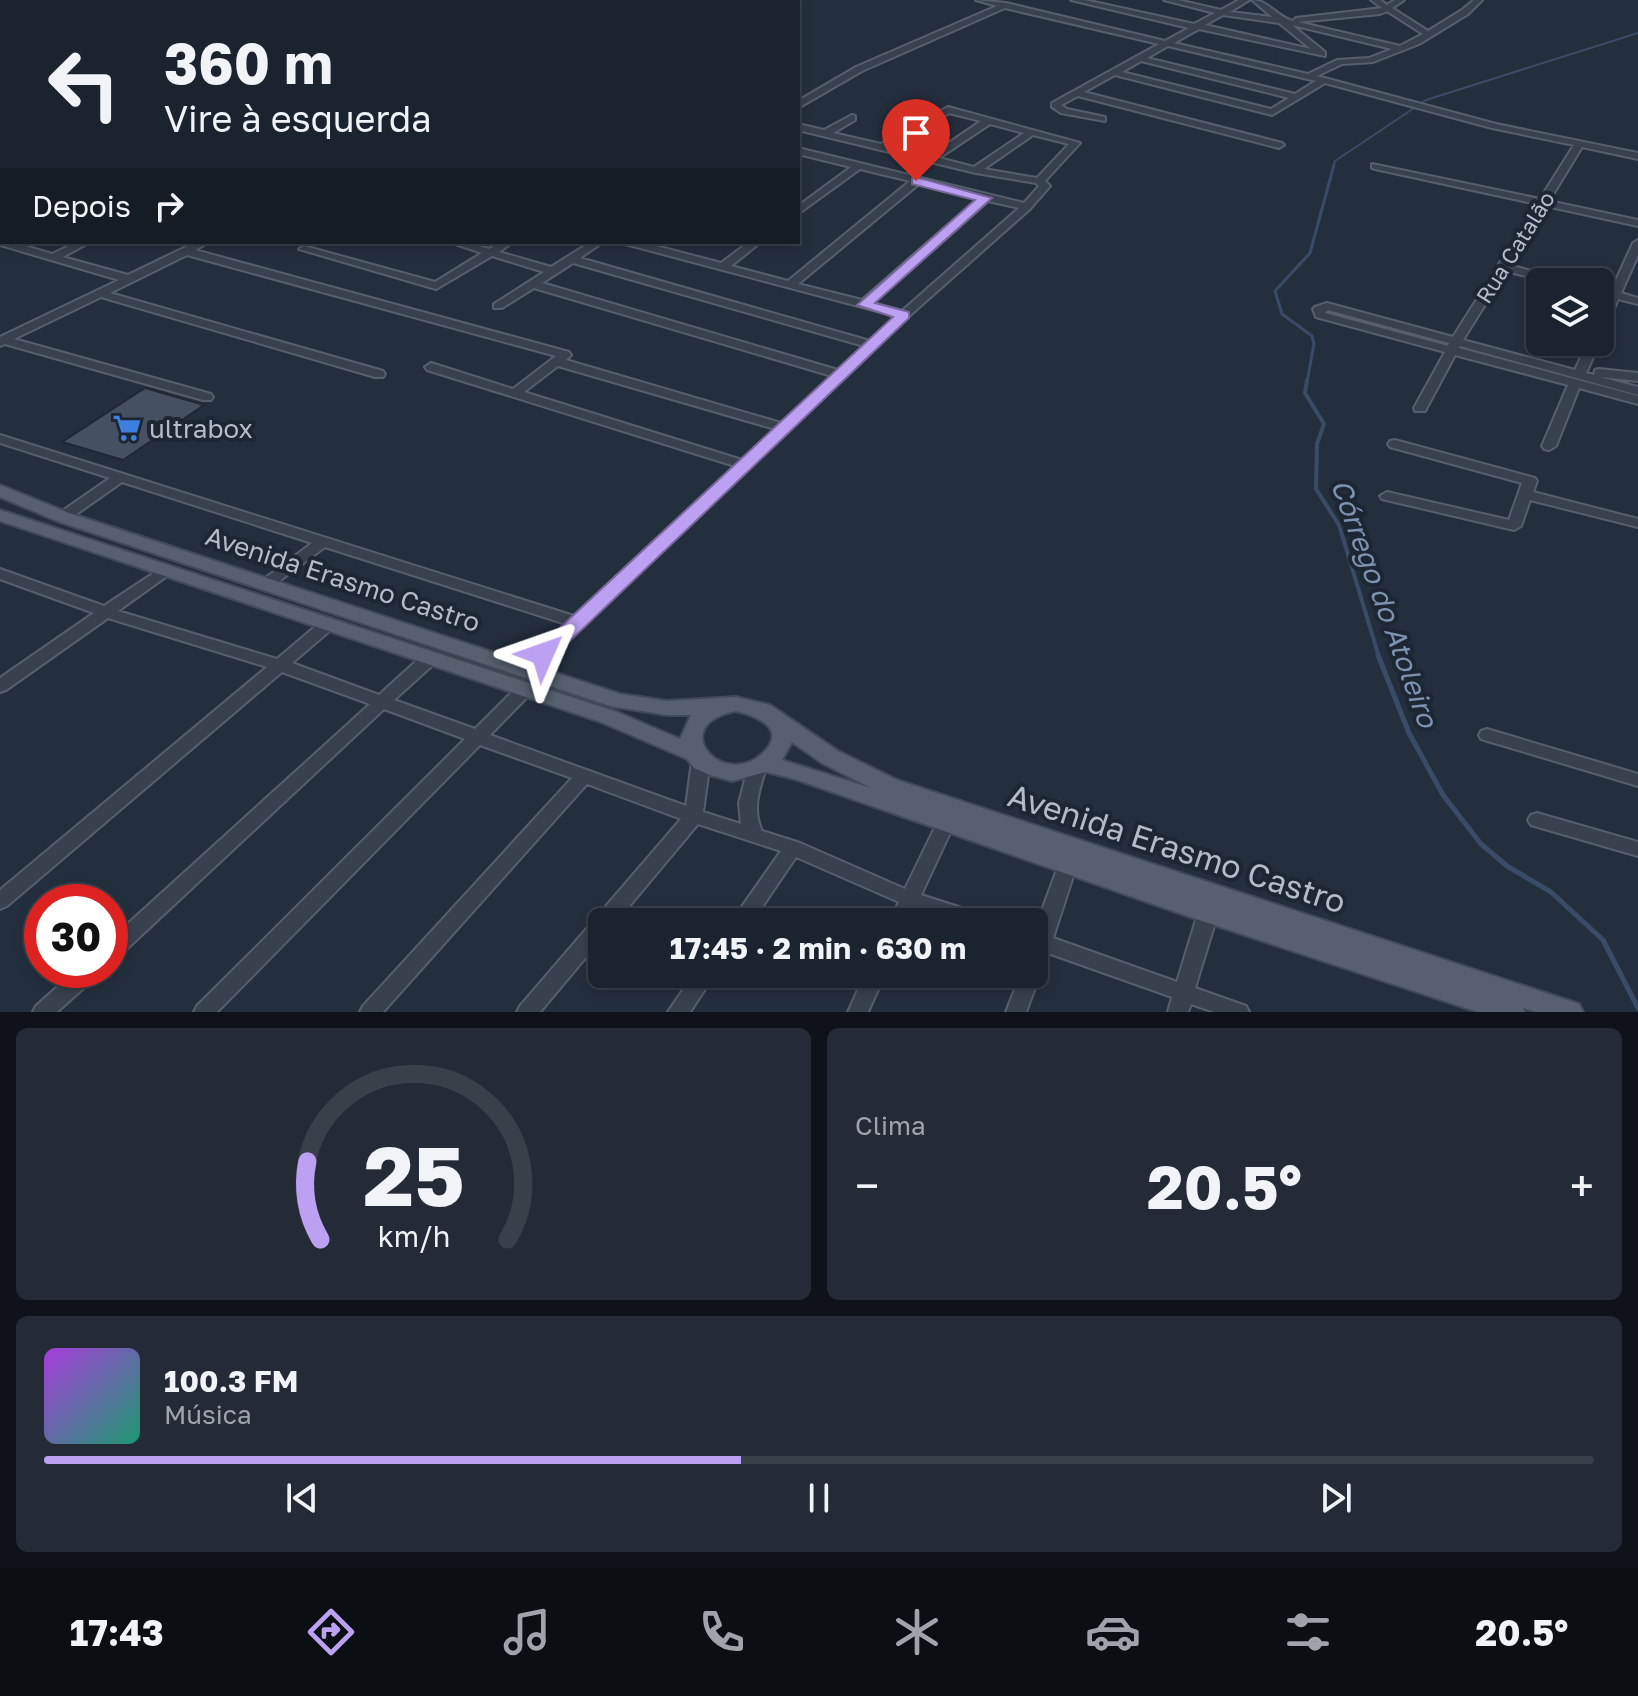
<!DOCTYPE html>
<html lang="pt">
<meta charset="utf-8">
<style>
:root{--surface:#1b232e;--page:#242b36;--text:#f1f3f6;--muted:#a0a4aa;--line:#39404a;--accent:#bca0f2}
body{margin:0;font-family:"Golos Text",sans-serif;background:var(--page);color:var(--text);height:100vh;display:flex;flex-direction:column;font-size:30px;white-space:nowrap}
*{box-sizing:border-box;margin:0}
p{font-size:26px;color:var(--muted)}
.icon{flex:none;width:44px;height:44px;fill:none;stroke:currentColor;stroke-width:2;stroke-linecap:round;stroke-linejoin:round}
.map{position:relative;height:1012px;overflow:hidden}
.details{display:flex;flex-direction:column;gap:16px;padding:16px;background:#0f1319;flex:1}
.details>*{flex:none}
.top-card{position:absolute;left:0px;top:0px;width:800px;height:244px;box-shadow:0 4px 12px #0003,0 0 0 2px var(--line);background:#1b232e;color:var(--text);overflow:hidden}
.fabs{position:absolute;left:1526px;top:268px;display:grid;gap:16px}
.fabs a{display:grid;place-items:center;width:88px;height:88px;border-radius:12px;background:var(--surface);box-shadow:0 4px 12px #0003,0 0 0 2px var(--line);font-size:40px}
.speed{position:absolute;left:24px;top:884px;display:flex;gap:16px;font-size:40px;font-weight:700;text-align:center}
.speed>*{display:grid;place-content:center;width:104px;height:104px;border-radius:50%;background:var(--surface);box-shadow:0 4px 12px #0003,0 0 0 2px var(--line);line-height:1}
.speed .limit{border:12px solid #d22;background:#fff;color:#111}
.pin{position:absolute;display:grid;place-items:center;width:68px;height:68px;color:#fff;margin:-82px -34px;border-radius:50% 50% 50% 0;rotate:-45deg;box-shadow:0 0 8px #0007}
.pin .icon{rotate:45deg}
.me{position:absolute;width:88px;margin:-44px;rotate:47deg;stroke-linejoin:round;filter:drop-shadow(0 0 6px #0008)}
.turn{display:flex;align-items:center;gap:28px;height:168px;padding:0 32px;font-size:36px}
.turn .icon{width:104px;height:104px;stroke-width:2.5}
.turn b{display:block;font-size:56px;line-height:68px}
.then{display:flex;align-items:center;height:76px;padding:0 32px;background:#0003;gap:16px;font-size:30px}
.big{font-size:60px;font-weight:700;line-height:1.1}
.details .widget{flex:1;display:flex;flex-direction:column;justify-content:center;gap:12px;min-width:0;padding:0 28px;border-radius:12px;background:var(--page)}
.details .dial{align-items:center;gap:0}
.dial svg{height:208px;overflow:visible;fill:none;stroke:var(--line);stroke-width:7;stroke-linecap:round;text-anchor:middle}
.dial text{fill:var(--text);stroke:none}
.song{display:flex;align-items:center;gap:24px}
.cover{width:96px;height:96px;border-radius:12px;background:linear-gradient(135deg,hsl(280 70% 55%),hsl(160 70% 35%))}
.played{height:8px;border-radius:4px;background:linear-gradient(90deg,var(--accent) 45%,var(--line) 45%)}
.keys{display:flex;justify-content:space-around;direction:ltr}
.heat{display:flex;justify-content:space-between;align-items:center;font-size:44px;direction:ltr}
.details .tiles{flex:1;display:grid;gap:16px;grid-template-columns:1fr 1fr}
.widget:last-child{grid-column:span 2}
.trip{position:absolute;left:588px;top:908px;width:460px;height:80px;border-radius:12px;background:var(--surface);box-shadow:0 4px 12px #0003,0 0 0 2px var(--line);font-weight:700;line-height:80px;text-align:center}
.dock{display:flex;height:128px;justify-content:space-around;align-items:center;background:#0b0e12;color:var(--muted)}
.dock .icon{width:56px;height:56px}
.dock .selected{color:var(--accent)}
.dock b{font-size:36px;color:var(--text)}
.map>svg:first-child{display:block}
.lines{fill:none;stroke-linecap:round;stroke-linejoin:round}
.stream-far3{stroke:#394c67;stroke-width:2}
.stream-far2{stroke:#394c67;stroke-width:3}
.stream-far1{stroke:#394c67;stroke-width:4}
.stream{stroke:#394c67;stroke-width:5}
.building{fill:#455162;stroke:#1f2835;stroke-width:2}
.minor-casing{stroke:#565f6c;stroke-width:4}
.major-casing{stroke:#414a57;stroke-width:4}
.minor{fill:#38414e;fill-rule:evenodd}
.major{fill:#56606e;fill-rule:evenodd}
.route{fill:#bca0f2;stroke:#7a689d;stroke-width:2}
.labels{text-anchor:middle;dominant-baseline:central;stroke-width:8;stroke-linejoin:round;paint-order:stroke}
.far-street-label{font-size:22px;fill:#b4bcc9;stroke:#1d2633}
.poi-label{font-size:26px;fill:#b4bcc9;stroke:#1d2633;text-anchor:start}
.street-label{font-size:26px;fill:#b4bcc9;stroke:#1d2633}
.water-label{font-size:28px;font-style:italic;fill:#7c92b1;stroke:#1d2633}
.near-street-label{font-size:32px;fill:#b4bcc9;stroke:#1d2633}
</style>
<div class="map">
<svg width="1638" height="1012" viewBox="0 0 1638 1012">
<rect width="100%" height="100%" fill="#242f3e"/>
<g class="lines">
<path class="stream-far3" d="M1333 167 1335 161 1426 100 1638 33"/>
<path class="stream-far2" d="M1307 382 1314 344 1312 336 1282 314 1275 291 1310 253 1334 165"/>
<path class="stream-far1" d="M1307 380 1305 393 1324 424 1317 444 1316 489 1339 525 1379 657"/>
<path class="stream" d="M1378 655 1409 733 1443 795 1481 844 1507 866 1551 892 1603 940 1638 1008"/>
</g>
<path class="building" d="M145 388 204 405 123 460 62 442Z"/>
<g class="lines">
<defs>
<g id="minor">
<path d="M472 0H483L470 2Z"/>
<path d="M538 0H549L536 2Z"/>
<path d="M976 0 1006 3 1165 41 1189 28 1071 0H1085L1194 24 1215 13 1164 0H1178L1221 10 1239 0H1249L1230 12 1272 17 1252 0C1268 0 1277 17 1293 21L1296 18 1382 8 1371 0H1380L1387 5 1395 0H1404L1392 8 1428 31 1462 10 1474 0H1482L1468 14 1419 44 1373 62 1342 64 1317 76 1496 124 1638 153V159L1582 147 1549 201 1638 220V226L1546 206 1509 265 1566 280 1568 282H1549L1506 271 1463 340 1575 370 1588 342H1600L1586 373 1594 375 1595 370 1599 369 1638 373V381L1600 377 1638 387V395L1460 346 1459 348 1638 396V404L1579 388 1556 446 1549 450 1544 449 1542 446 1568 385 1455 355 1425 411H1415L1414 408 1445 352 1316 317 1313 309 1315 307 1327 303 1453 337 1537 204 1375 169 1372 168V164L1540 199 1574 145 1492 128 1325 83 1272 115 1115 75 1084 92 1282 143 1284 145 1279 148 1078 96 1061 105 1067 109 1105 117V121L1061 113 1052 107V103L1159 44 1005 8 862 71 798 108V101L856 67 997 6ZM1387 11 1423 34 1400 46 1298 22 1380 14ZM1223 15 1279 23 1311 49 1205 25ZM1292 25 1392 49 1369 58 1337 60 1308 74 1174 43 1199 29 1325 56V52ZM1168 46 1316 81 1295 94 1147 58ZM1141 61 1289 98 1271 109 1122 72ZM1328 310 1449 343 1448 346 1325 313Z"/>
<rect x="0" y="57" width="2" height="4"/>
<rect x="0" y="71" width="2" height="6"/>
<path d="M948 107 1080 143 1045 181 1050 186 1030 209 908 317 532 674H520L518 670 566 624 325 547 270 588H260L257 585 260 582 312 543 122 482 68 520H58L56 517 58 514 110 478 0 443V435L574 616 735 466 427 370 425 367 431 363 513 389 556 356 187 255 110 293 383 371 385 374 383 377H375L101 297 14 339 211 394 213 397 211 400H203L5 344 0 346V337L119 280 0 245V239L2 242H12L52 254 77 242H90L63 257 128 275 196 242H209L195 250 569 352 571 355 566 360 781 423 832 376 534 288 502 308H494V304L544 272 492 256 436 289 299 249 304 246 435 282 482 253 449 242H465L489 249 501 242H513L499 252 551 267 591 242H603L580 258 870 341 896 316 625 244 624 242H641L721 263 749 242H761L731 266 788 281 910 181 860 169 798 214V206L851 167 798 154V148L1024 203 1039 186 1036 183 976 173 798 130V124L824 130 852 115 855 116V120L833 133 881 144ZM949 113 981 121 930 156 891 147ZM990 124 1024 133 974 167 939 158ZM1033 135 1069 144 1037 178 984 169ZM919 184 979 198 862 300 798 284ZM988 201 1019 208 902 311 873 303ZM573 263 864 346 838 370 542 283ZM558 366 775 429 742 460 524 392Z"/>
<path d="M1638 240V255L1621 293 1638 298V304L1618 299 1606 328 1600 332V315L1608 297 1600 294V288L1611 291 1633 243Z"/>
<path d="M1395 440 1535 478 1537 481 1533 492 1638 519V527L1530 500 1521 526 1514 530 1382 499 1380 496 1387 492 1509 520 1522 483 1390 447 1388 444 1390 441Z"/>
<path d="M166 565 173 570 171 573 118 611 277 659 323 620H333L336 624 333 628 292 663 379 695 424 654H436L438 658 436 662 394 700 475 729 519 685H531L533 689 531 693 490 735 686 806 692 761 695 757 701 755 707 757 710 761 703 812 741 824 739 803 748 768 751 764 757 762 763 764 766 768C759 790 752 809 762 831L800 843 905 889 940 817 946 815 952 817 955 822 921 895 987 916 990 922H956L915 908 909 922H889L899 902 796 857 752 922H731L781 851 698 824 616 922H602V938L540 1012H517L520 1006 681 819 587 784 383 1012H360L363 1006 572 778 480 745 217 1012H194L197 1006 465 739 384 709 117 958 110 960V940L370 704 282 672 7 906 0 909V890L267 667 108 618 6 690 0 692V678L94 613 0 579V569L104 606Z"/>
<path d="M1487 729 1638 774V786L1481 739 1479 735 1481 731Z"/>
<path d="M1537 813 1638 842V856L1531 825 1528 820 1531 815Z"/>
<path d="M1068 857 1075 859 1077 864 1053 938 1177 982 1198 913 1201 907 1208 905 1215 907 1218 913 1195 988 1246 1006 1249 1012H1214L1191 1004 1188 1012H1168L1172 997 1048 953 1026 1012H1006L1021 974H1034V932L1059 864 1061 859Z"/>
<path d="M76 970H100L97 976 57 1012H33L36 1006Z"/>
<path d="M694 974H715L690 1012H668Z"/>
<path d="M865 974H885L868 1012H848Z"/>
</g>
<path id="major" d="M0 485 69 513 620 694 667 701 736 697 770 705 838 751 897 780 1570 1001 1579 1004 1583 1012H1536L1523 1008 1525 1012H1478L1199 920 795 779 766 772 732 781 710 775 694 768 687 759 601 722 0 521V510L617 712 680 739 691 715H667L610 706 57 521 0 497ZM736 711C757 716 789 729 762 754 722 790 665 725 736 711ZM792 742 822 763 871 788 782 760Z"/>
</defs>
<use href="#minor" class="minor-casing"/>
<use href="#major" class="major-casing"/>
<use href="#minor" class="minor"/>
<use href="#major" class="major"/>
</g>
<path class="route" d="M916 177 992 198 875 303 909 312V318L551 659H536L533 654 536 650 893 317 857 305 975 200 912 184V178Z"/>
<defs>
<symbol id="supermarket-bare" viewBox="-9 -9 18 18"><path d="M-6-5.5h2.5l.6 2H6L4.5 2H-2.5L-4.4-4H-6ZM-1.5 3.2a1.3 1.3 0 1 0 .1 0ZM3 3.2a1.3 1.3 0 1 0 .1 0Z" fill="#3f7fe0" stroke="#1d2633" stroke-width="2.5" paint-order="stroke"/></symbol>
</defs>
<g fill-rule="evenodd">
<use href="#supermarket-bare" x="107" y="408" width="40" height="40"/>
</g>
<g class="labels">
<g class="far-street-label">
<text transform="translate(1515 247) rotate(-58)">Rua Catalão</text>
</g>
<g class="poi-label">
<text x="149" y="428">ultrabox</text>
</g>
<g class="street-label">
<text transform="translate(343 579) rotate(18)">Avenida Erasmo Castro</text>
</g>
<g class="water-label">
<text transform="translate(1385 603) rotate(70)">Córrego do Atoleiro</text>
</g>
<g class="near-street-label">
<text transform="translate(1177 848) rotate(18)">Avenida Erasmo Castro</text>
</g>
</g>
</svg>
<div class="fabs">
<a><svg class="icon" aria-label="layers" viewBox="0 0 24 24"><path d="M12 4l9 5-9 5-9-5zM3 14l9 5 9-5"/></svg></a>
</div>
<div class="speed"><div class="limit">30</div></div>
<div class="pin" style="left:916px;top:181px;background:#d93025"><svg class="icon" aria-label="arrive" viewBox="0 0 24 24"><path d="M6 21V4h12l-3 4 3 4H6"/></svg></div>
<svg class="me" style="left:543px;top:654px" viewBox="-20 -20 40 40"><path d="M0-17L14 15 0 8-14 15z" fill="#bca0f2" stroke="#fff" stroke-width="4"/></svg>
<div class="trip">17:45 · 2 min · 630 m</div>
<div class="top-card">
<div class="turn"><svg class="icon" aria-label="left" viewBox="0 0 24 24"><path d="M17 20v-9H6M10 6l-5 5 5 5"/></svg><div><b>360 m</b>Vire à esquerda</div></div>
<div class="then">Depois<svg class="icon" aria-label="right" viewBox="0 0 24 24"><path d="M7 20v-9h11M14 6l5 5-5 5"/></svg></div>
</div>
</div>
<section class="details">
<div class="tiles">
<div class="widget dial"><svg viewBox="0 0 100 80">
<path d="M14 69A42 42 0 1 1 86 69"/>
<path d="M14 69A42 42 0 0 1 9 39" stroke="#bca0f2"/>
<text x="50" y="56" font-size="32" font-weight="700">25</text>
<text x="50" y="72" font-size="11">km/h</text>
</svg></div>
<div class="widget"><p>Clima</p>
<div class="heat"><a>−</a><b class="big">20.5°</b><a>+</a></div>
</div>
<div class="widget">
<div class="song"><i class="cover"></i><div><b>100.3 FM</b><p>Música</p></div></div>
<div class="played"></div>
<div class="keys"><svg class="icon" aria-label="previous" viewBox="0 0 24 24"><path d="M18 5L8 12l10 7zM5 5v14"/></svg><svg class="icon" aria-label="pause" viewBox="0 0 24 24"><path d="M8 5v14M16 5v14"/></svg><svg class="icon" aria-label="next" viewBox="0 0 24 24"><path d="M6 5l10 7-10 7zM19 5v14"/></svg></div>
</div>
</div>
</section>
<nav class="dock">
<b>17:43</b>
<svg class="icon selected" aria-label="directions" viewBox="0 0 24 24"><path d="M12 3l9 9-9 9-9-9zM9 14v-3h6M13 9l2 2-2 2"/></svg>
<svg class="icon" aria-label="music" viewBox="0 0 24 24"><path d="M9 18V5l10-2v13"/><circle cx="6" cy="18" r="3"/><circle cx="16" cy="16" r="3"/></svg>
<svg class="icon" aria-label="phone" viewBox="0 0 24 24"><path d="M5 4h4l2 5-3 2q2 4 5 5l2-3 5 2v4C11 20 4 13 5 4z"/></svg>
<svg class="icon" aria-label="climate" viewBox="0 0 24 24"><path d="M12 3v18M4 7l16 10M4 17L20 7"/></svg>
<svg class="icon" aria-label="car" viewBox="0 0 24 24"><path d="M5 17H2v-5l4-1 3-4h7l3 4 3 1v5h-3M9 17h6M6 11h13"/><circle cx="7" cy="17" r="2"/><circle cx="17" cy="17" r="2"/></svg>
<svg class="icon" aria-label="filters" viewBox="0 0 24 24"><path d="M4 7h16M4 17h16"/><circle cx="9" cy="7" r="2"/><circle cx="15" cy="17" r="2"/></svg>
<b>20.5°</b>
</nav>
